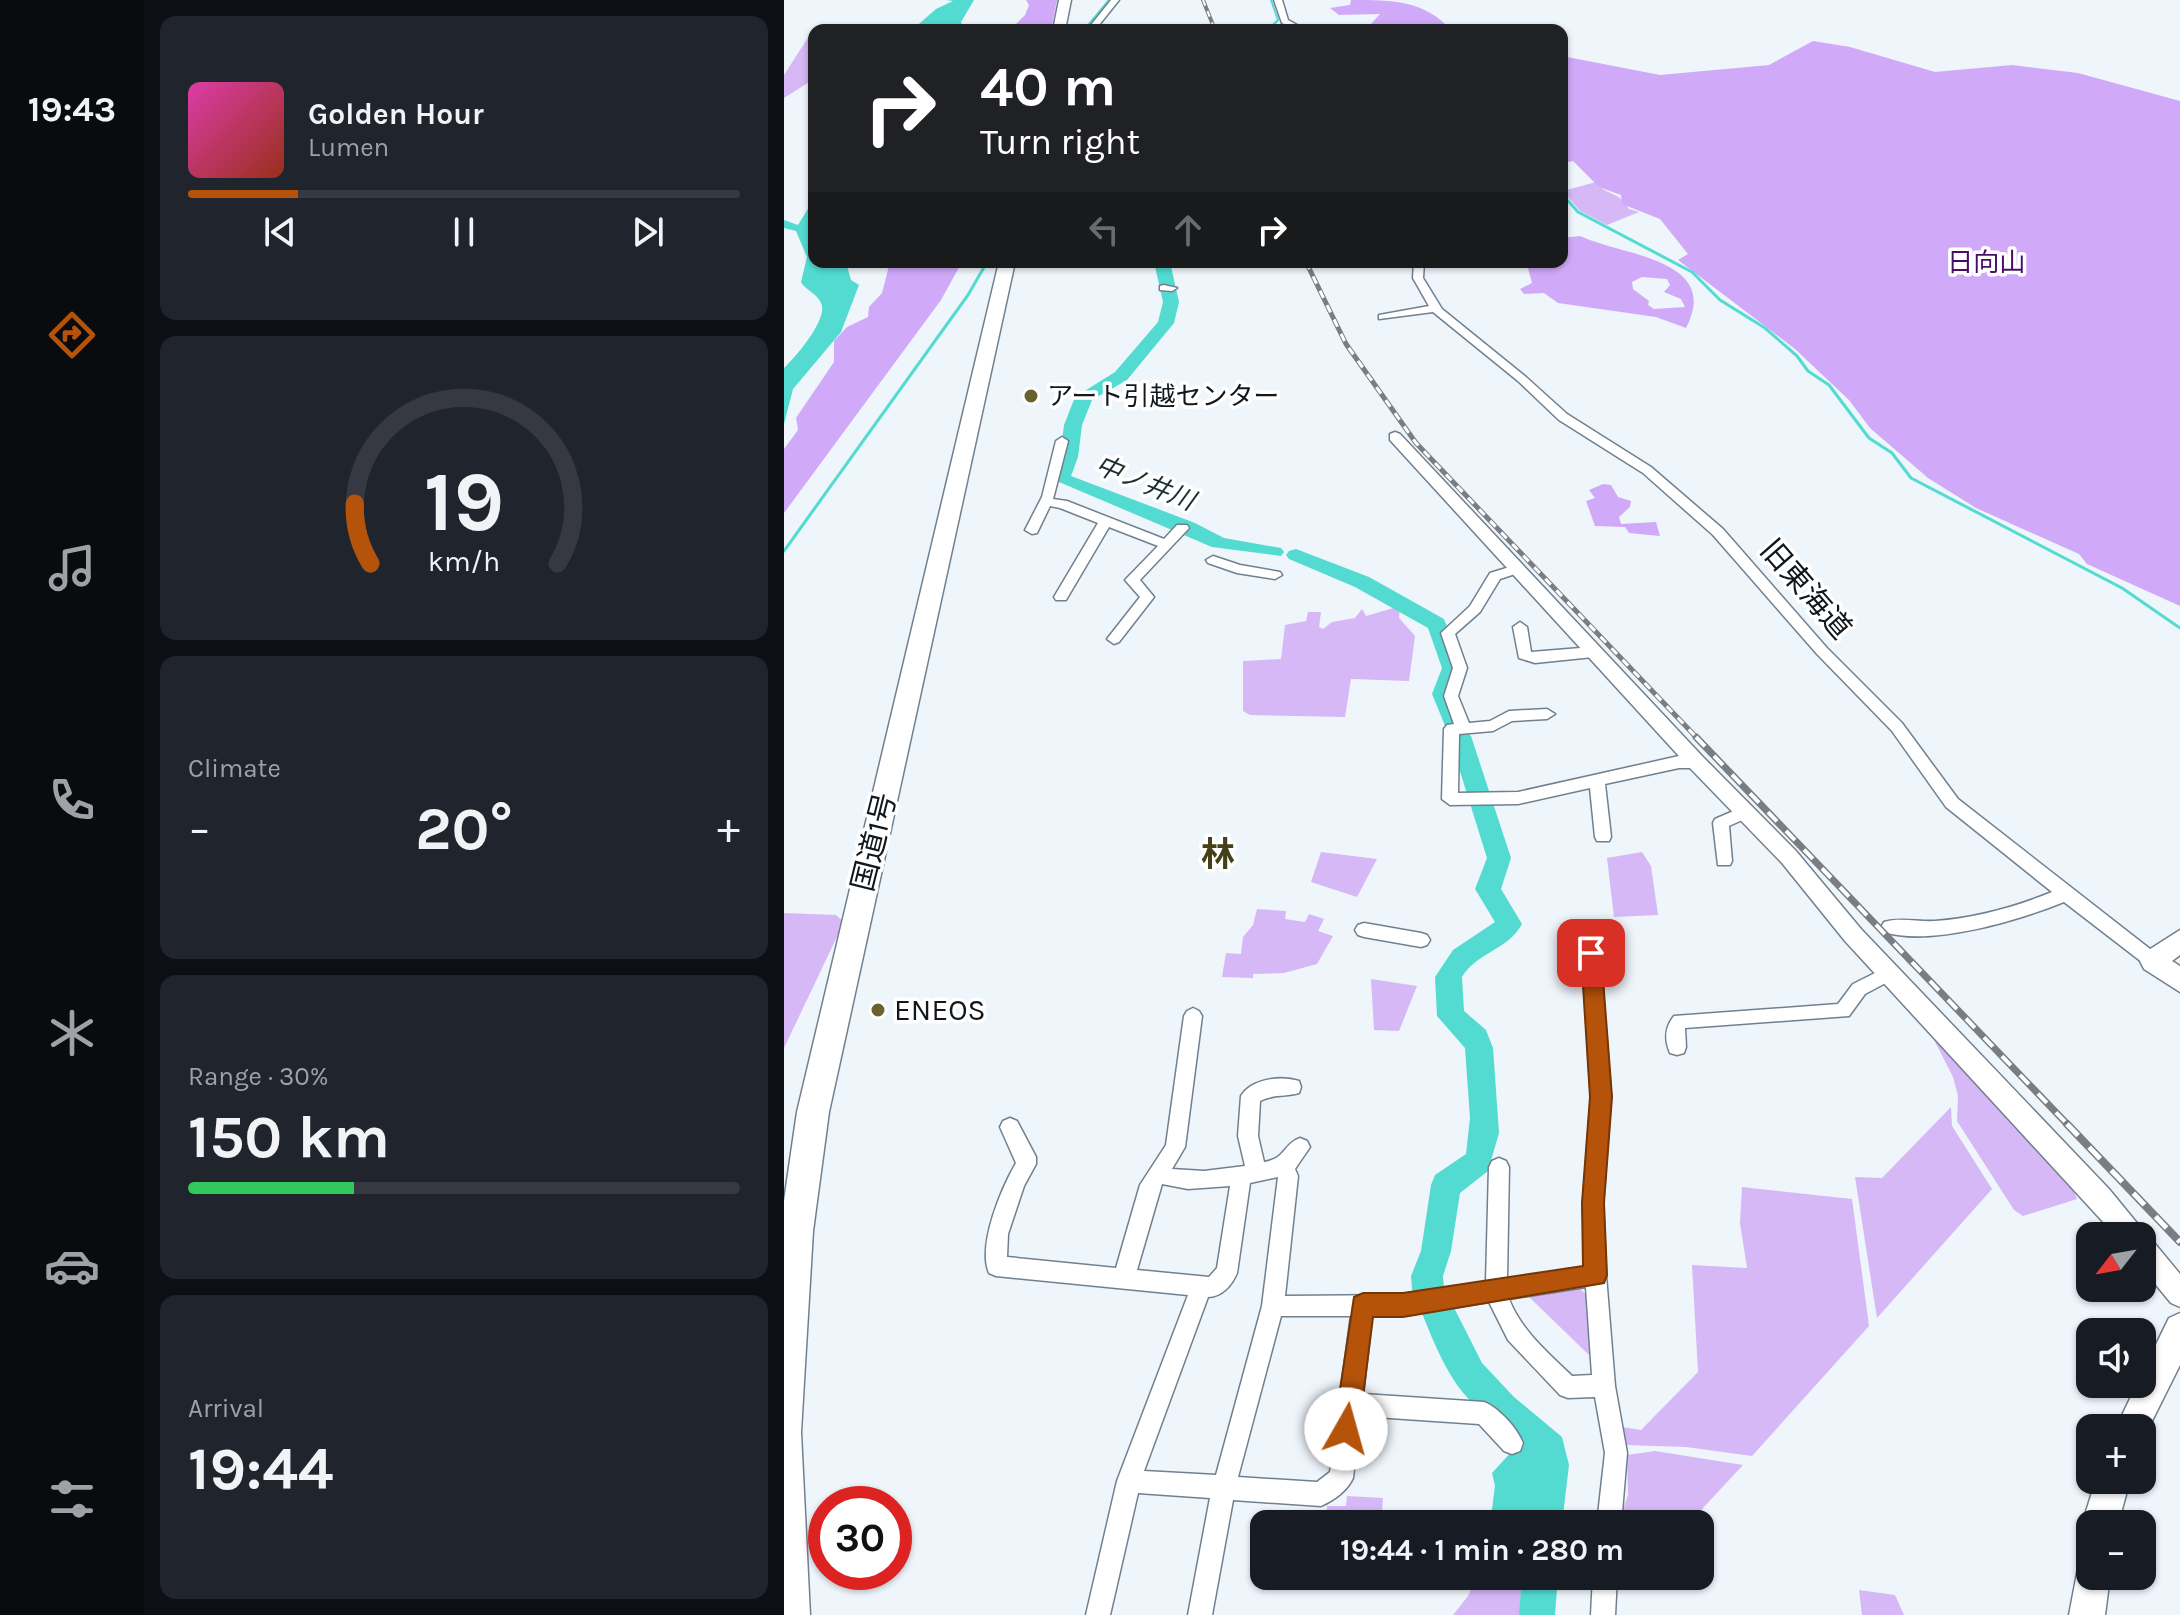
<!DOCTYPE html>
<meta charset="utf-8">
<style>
:root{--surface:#171b24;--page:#20242c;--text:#f1f3f6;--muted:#9ea1a6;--line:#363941;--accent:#b45309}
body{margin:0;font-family:Karla,"Noto Sans JP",sans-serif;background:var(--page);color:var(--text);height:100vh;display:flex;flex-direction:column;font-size:30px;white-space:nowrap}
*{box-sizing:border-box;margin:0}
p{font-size:26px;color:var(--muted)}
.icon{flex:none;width:44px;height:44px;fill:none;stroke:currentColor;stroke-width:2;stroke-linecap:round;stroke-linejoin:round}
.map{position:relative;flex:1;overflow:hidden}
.details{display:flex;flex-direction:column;gap:16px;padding:16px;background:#0d0f14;width:640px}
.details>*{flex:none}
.guide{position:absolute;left:24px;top:24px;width:760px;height:244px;border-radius:16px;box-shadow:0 2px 6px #0004;background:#202124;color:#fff;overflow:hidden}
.needle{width:52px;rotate:239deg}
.fabs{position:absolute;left:1292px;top:1222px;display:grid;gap:16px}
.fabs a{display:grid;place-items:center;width:80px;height:80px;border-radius:16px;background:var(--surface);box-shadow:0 2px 6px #0004;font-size:40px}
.speed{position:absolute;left:24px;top:1486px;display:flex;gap:16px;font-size:40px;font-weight:700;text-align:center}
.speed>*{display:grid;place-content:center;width:104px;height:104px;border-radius:50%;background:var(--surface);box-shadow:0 2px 6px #0004;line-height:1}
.speed .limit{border:12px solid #d22;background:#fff;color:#111}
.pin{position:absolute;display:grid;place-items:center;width:68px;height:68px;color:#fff;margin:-34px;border-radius:16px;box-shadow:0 4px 12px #0006}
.me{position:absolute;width:88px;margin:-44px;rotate:7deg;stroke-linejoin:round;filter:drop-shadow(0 0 6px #0008)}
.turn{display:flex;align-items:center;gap:28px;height:168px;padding:0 40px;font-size:36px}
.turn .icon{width:104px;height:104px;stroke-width:2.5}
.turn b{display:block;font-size:56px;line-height:68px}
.lanes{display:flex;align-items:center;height:76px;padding:0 40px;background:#0003;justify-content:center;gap:40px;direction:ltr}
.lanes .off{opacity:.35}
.big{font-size:60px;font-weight:700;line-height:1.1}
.details .widget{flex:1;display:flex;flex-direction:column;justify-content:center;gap:12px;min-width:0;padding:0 28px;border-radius:16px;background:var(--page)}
.details .dial{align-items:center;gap:0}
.dial svg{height:208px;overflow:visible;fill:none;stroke:var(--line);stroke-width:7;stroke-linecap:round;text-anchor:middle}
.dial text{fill:var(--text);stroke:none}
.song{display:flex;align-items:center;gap:24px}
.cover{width:96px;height:96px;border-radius:12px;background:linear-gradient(135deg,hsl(320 70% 55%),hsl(10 70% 35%))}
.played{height:8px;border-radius:4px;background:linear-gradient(90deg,var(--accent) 20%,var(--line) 20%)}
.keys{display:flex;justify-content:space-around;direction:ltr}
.heat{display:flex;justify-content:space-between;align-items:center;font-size:44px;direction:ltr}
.charge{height:12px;border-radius:6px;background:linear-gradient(90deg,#34c759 30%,var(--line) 0)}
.trip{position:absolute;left:466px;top:1510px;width:464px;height:80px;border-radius:16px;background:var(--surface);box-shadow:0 2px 6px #0004;font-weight:700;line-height:80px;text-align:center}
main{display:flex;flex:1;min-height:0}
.tab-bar{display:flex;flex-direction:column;width:144px;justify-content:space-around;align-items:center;background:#090b0e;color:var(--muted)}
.tab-bar .icon{width:56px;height:56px}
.tab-bar .on{color:var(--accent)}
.tab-bar b{font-size:36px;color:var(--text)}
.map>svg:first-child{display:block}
.green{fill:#d6b8f7}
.forest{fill:#d1a9f9;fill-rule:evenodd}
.water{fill:#53dbd2}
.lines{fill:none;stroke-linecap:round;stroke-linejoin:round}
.stream-far1{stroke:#53dbd2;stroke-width:2}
.stream{stroke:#53dbd2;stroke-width:3}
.river{fill:#53dbd2;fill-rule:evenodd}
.minor-casing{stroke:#71808f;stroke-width:3}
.tertiary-casing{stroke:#71808f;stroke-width:3}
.primary-casing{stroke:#71808f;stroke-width:3}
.trunk-casing{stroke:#71808f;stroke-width:3}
.minor{fill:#fff;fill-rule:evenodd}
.tertiary{fill:#fff;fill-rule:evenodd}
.primary{fill:#fff;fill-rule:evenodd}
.trunk{fill:#fff;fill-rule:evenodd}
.rail-far3-casing{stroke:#787e84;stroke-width:4}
.rail-far2-casing{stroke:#787e84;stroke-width:5}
.rail-far1-casing{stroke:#787e84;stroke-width:7}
.rail-casing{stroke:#787e84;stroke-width:8}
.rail-far3{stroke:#fff;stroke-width:2;stroke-dasharray:6;stroke-linecap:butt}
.rail-far2{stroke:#fff;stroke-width:3;stroke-dasharray:8;stroke-linecap:butt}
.rail-far1{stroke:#fff;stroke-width:4;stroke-dasharray:13;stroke-linecap:butt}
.rail{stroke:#fff;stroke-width:5;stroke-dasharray:16;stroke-linecap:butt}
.route{fill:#b45309;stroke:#753606;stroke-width:2}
.poi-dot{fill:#69612e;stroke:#fff;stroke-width:3}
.labels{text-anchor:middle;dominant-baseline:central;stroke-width:7;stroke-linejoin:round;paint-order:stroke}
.far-park-label{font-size:26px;fill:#460d6b;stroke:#fff}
.far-poi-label{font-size:26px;fill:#12171d;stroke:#fff;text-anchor:start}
.far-water-label{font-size:26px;font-style:italic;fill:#19302f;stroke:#fff}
.street-label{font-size:30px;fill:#12171d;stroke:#fff}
.poi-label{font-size:30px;fill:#12171d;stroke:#fff;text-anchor:start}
.quarter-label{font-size:34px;font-weight:bold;fill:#464017;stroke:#fff}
</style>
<main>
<nav class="tab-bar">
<b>19:43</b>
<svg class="icon on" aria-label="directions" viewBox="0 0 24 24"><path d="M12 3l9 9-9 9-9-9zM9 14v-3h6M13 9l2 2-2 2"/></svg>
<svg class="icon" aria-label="music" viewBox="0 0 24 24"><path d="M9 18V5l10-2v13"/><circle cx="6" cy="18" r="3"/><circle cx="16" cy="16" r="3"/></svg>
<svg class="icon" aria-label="phone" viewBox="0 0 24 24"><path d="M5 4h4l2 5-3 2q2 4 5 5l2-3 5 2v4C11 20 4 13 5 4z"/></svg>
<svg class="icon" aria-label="climate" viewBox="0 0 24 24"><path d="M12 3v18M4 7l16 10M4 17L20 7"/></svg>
<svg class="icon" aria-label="car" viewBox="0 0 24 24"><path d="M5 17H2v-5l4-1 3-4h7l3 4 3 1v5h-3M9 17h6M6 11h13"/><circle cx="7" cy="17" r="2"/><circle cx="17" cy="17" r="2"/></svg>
<svg class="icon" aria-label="filters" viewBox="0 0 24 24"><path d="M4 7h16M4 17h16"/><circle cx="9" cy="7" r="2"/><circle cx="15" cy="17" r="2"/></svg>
</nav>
<section class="details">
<div class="widget">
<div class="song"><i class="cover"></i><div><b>Golden Hour</b><p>Lumen</p></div></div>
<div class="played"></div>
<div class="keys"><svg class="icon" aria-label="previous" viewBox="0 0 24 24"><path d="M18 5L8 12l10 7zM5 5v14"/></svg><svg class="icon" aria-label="pause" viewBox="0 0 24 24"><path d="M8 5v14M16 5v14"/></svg><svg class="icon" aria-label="next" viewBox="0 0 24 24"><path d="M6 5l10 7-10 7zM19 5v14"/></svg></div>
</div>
<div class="widget dial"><svg viewBox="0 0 100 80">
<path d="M14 69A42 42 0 1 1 86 69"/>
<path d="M14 69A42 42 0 0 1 8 46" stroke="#b45309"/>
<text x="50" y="56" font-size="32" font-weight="700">19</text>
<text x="50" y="72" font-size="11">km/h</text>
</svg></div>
<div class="widget"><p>Climate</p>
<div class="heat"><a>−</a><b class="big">20°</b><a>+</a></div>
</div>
<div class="widget"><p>Range · 30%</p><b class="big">150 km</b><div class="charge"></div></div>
<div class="widget"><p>Arrival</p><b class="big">19:44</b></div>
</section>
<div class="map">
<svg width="1396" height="1615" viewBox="0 0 1396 1615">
<rect width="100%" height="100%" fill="#eef5fb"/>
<g class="green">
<path d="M30 34V79L0 98V75L25 36Z"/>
<path d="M812 182C821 196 835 190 845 209L855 212 823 225 796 211 779 191Z"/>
<path d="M616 606 615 618 631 636 625 681 567 679 561 717 466 715 459 711V661L497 659 501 625 522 621 524 612H537L535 627 539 629 548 622 571 618 578 609 582 616Z"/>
<path d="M537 852 593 859 573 897 527 882Z"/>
<path d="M858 852 867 866 874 915 830 917 823 858Z"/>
<path d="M473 909 502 911 501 919 521 922 525 914 540 919 534 931 549 936 533 964 500 973 469 974V978L438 977 442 953 457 954 459 937 469 925Z"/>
<path d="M0 913 52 915 60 922 0 1048Z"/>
<path d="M587 979 633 986 615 1031 590 1030Z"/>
<path d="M1142 1024 1282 1169 1293 1199 1239 1216 1230 1210 1173 1121 1174 1096 1169 1077Z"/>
<path d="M1167 1107 1168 1126 1208 1189 1093 1318 1071 1177 1098 1178Z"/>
<path d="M958 1187 1068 1199 1085 1326 968 1456 902 1447 841 1445 838 1427 857 1430 914 1372 908 1265 963 1268 956 1223Z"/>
<path d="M793 1286 804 1296 805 1355 742 1294Z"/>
<path d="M871 1451 959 1465 904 1524H834L844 1495 843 1455Z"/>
<path d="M563 1496 599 1498 597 1524H542L543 1506H562Z"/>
<path d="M693 1576H748L745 1615H669L684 1596Z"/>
<path d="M1075 1590 1111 1595 1120 1615H1078Z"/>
</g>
<g class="forest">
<path d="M242 0H273L267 30H226L241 15 245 5Z"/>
<path d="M567 0C608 0 640 0 667 30H562L587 24 596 14 555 15 546 8 566 5Z"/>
<path d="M1029 41 1066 47 1151 72 1228 65 1294 73 1396 101V606L1303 564 1295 554 1192 508 1144 478 1086 428 1065 400 1011 349 894 260 904 254 876 219 838 204 837 195 815 187 789 161 778 163V56L876 75 985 65Z"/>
<path d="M796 236C839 256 938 259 902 328L872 317 774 303 760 293 740 294 736 289 748 283 744 268 737 262 680 264 681 262H778V238ZM858 277 883 279 886 285 880 292 897 299 901 307 870 309 864 305 865 301 849 289 848 282Z"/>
<path d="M106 262H178L157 300 0 513V449L14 430 12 418 50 362V341L63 327 84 317 85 307 98 293Z"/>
<path d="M819 484 827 485 834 497 847 501 846 507 835 517 837 524 872 522 876 536 845 533 841 527 811 526 802 501 811 498 805 490Z"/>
</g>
<g class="water">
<path d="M162 0H190L177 22 179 30H128L152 9 169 1Z"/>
<path d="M30 199V262H62L67 280 75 285 57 332 9 389 0 424V368C12 357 45 318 37 303 32 292 21 290 17 282L23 257 12 231 0 228V220L14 225Z"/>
<path d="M740 1438 757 1455 749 1524H706L711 1486 708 1473Z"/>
</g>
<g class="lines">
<g class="stream-far1">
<path d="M487 0 494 20 487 27 491 30"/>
<path d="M300 30 325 0"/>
</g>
<g class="stream">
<path d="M778 194 794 212 908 272 936 300 981 328 1013 356 1024 371 1045 385 1085 438 1108 453 1127 478 1338 588 1396 628"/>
<path d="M0 551 184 295 203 262"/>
</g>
<g class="river">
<path d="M370 262H386L395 302 390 323 343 380 308 400 298 425 294 457 287 476 411 523 440 538 497 548 500 552 497 556 428 547 268 479 276 457 280 425 291 397 331 372 374 322 379 302Z"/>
<path d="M512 549 585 577 660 619 680 668 670 694 681 722 676 728 687 736 727 858 717 889 738 924C724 950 692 953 678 977L680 1011 702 1030 709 1048 715 1133 704 1171 676 1193 667 1251 659 1276 660 1288 698 1363 730 1397 778 1437 785 1465 778 1524H742L750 1458C723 1435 694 1413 673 1385 653 1356 642 1321 628 1289L627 1276 637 1251 647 1185 651 1175 682 1154 686 1118 681 1048 653 1016 651 977 669 950 711 922 691 889 703 858 665 736 670 730 662 728 648 694 658 668 644 628 571 587 505 559 502 555 505 551Z"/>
<path d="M738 1576H774L771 1615H735Z"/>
</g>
<defs>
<g id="minor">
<path d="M327 0H335L311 30H303Z"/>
<path d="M490 0H498L504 20 522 30H512L498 23Z"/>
<path d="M630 262H640L639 278 658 309 742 377 783 414 867 467 939 529 1043 648 1118 723 1174 799 1375 956 1378 961 1375 966 1369 968 1363 966 1280 902C1235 920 1147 947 1100 932L1097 927 1100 922C1115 917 1135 922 1151 921 1191 918 1231 907 1268 892L1162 807 1108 731 1033 654 929 535 859 473 775 420 734 381 649 312 595 319V315L645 306 629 278Z"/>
<path d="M380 285 393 288 388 291 376 290V286Z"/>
<path d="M278 437 284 441 269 499 283 501 380 539 393 525H403L405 528 356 580 370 597 335 642 330 644 323 639 356 597 341 580 374 546 325 527 282 600H272L270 597 314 523 276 508 266 506 253 533 248 534 241 530 258 497 272 441Z"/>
<path d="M429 556 456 565 496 572 498 575 491 579 453 573 424 563 422 560Z"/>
<path d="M732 565 737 566V572L716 579 696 612 671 634 683 668 674 696 685 723 706 721 725 711 763 709 771 714 763 719 728 721 709 731 675 734 674 793 734 792 895 756 917 758 920 762 912 768H895L821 784 827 837 825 841H813L811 837 806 788 734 804 666 805 658 799 660 729 663 725 670 724 660 696 669 668 657 633 686 606 706 573Z"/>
<path d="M736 622 743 627 747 652 809 647 816 652 809 657 751 663 735 658 729 627Z"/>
<path d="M961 806 969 812 967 816 945 826 948 861 946 865H934L929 823 931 819Z"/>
<path d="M580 923 637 933 643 935 646 940 643 945 637 947 580 937 574 935 571 930 574 925Z"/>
<path d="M807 946 813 948 816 953 827 1097 819 1203 822 1275 831 1386 843 1453 837 1524H813L821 1453 811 1397 784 1398 776 1395 724 1340 705 1302 619 1315 588 1316 579 1394 700 1402C715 1408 733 1428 739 1443L736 1451 728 1454 720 1451 695 1424 576 1416 569 1478C563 1491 550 1500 537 1506L449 1500 428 1615H404L426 1498 354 1493 326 1615H302L333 1481 404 1295 212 1276 205 1273C193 1245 218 1187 232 1163L216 1127 219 1121 226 1118 233 1121 252 1157V1164L240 1186 224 1234 223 1257 332 1268 356 1185 382 1145 400 1016 403 1011 409 1008 415 1011 418 1016 401 1147 388 1169 420 1171 461 1166 454 1136 457 1096C467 1079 497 1075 515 1081L517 1087 515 1093C502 1097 489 1094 476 1101L474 1136 480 1162C503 1158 498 1145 516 1138L523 1141 526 1147 511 1169 514 1176 501 1296 619 1295 702 1282 705 1167 708 1161 715 1158 722 1161 725 1167 723 1279 801 1267 799 1203 807 1097 798 953 801 948ZM494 1177 478 1306 432 1475 360 1471 424 1297C438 1297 448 1285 453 1273L466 1183ZM378 1184 404 1189 446 1186 433 1268 425 1277 353 1270ZM802 1287 808 1375 788 1376C764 1353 737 1330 725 1299ZM497 1316H567L546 1472 533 1482 454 1477Z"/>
<path d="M1105 966 1111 968 1114 973 1111 978 1081 994 1065 1016 901 1028 902 1047 900 1053 893 1055 886 1053C880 1039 881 1027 890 1016L1054 1004 1069 984Z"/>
<path d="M809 1576H833L831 1615H807Z"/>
</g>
<path id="tertiary" d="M611 432 616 434 919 757 1012 851 1077 929 1325 1189 1357 1228 1360 1237 1367 1239 1396 1274V1307L1387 1303 1358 1268V1236H1332L1061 941 998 863 905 767 606 440V434Z"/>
<g id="primary">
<path d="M1396 930V955L1388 961 1396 966V992L1360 969 1356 961 1360 953Z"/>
<path d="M1396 1313V1365L1358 1441V1428H1332L1353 1384H1358V1373L1385 1318Z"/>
<path d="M1312 1480H1346L1334 1524H1306V1537L1298 1524Z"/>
<path d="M1306 1559V1576H1326L1321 1615H1285L1295 1563Z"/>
</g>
<g id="trunk">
<path d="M275 0H287L281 30H269Z"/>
<path d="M215 262H231L45 1112 29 1231 17 1432 26 1615H0V1201L13 1112Z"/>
</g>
</defs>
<use href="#minor" class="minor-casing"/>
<use href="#tertiary" class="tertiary-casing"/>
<use href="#primary" class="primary-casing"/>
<use href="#trunk" class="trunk-casing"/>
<use href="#minor" class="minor"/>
<use href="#tertiary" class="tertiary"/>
<use href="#primary" class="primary"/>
<use href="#trunk" class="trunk"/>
<defs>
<path id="rail-far3" d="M419 0 431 30"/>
<path id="rail-far2" d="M522 262 562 344 632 443 914 739"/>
<path id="rail-far1" d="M912 737 1285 1126"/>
<path id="rail" d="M1283 1124 1396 1242"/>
</defs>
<use href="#rail-far3" class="rail-far3-casing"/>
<use href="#rail-far2" class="rail-far2-casing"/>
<use href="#rail-far1" class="rail-far1-casing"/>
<use href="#rail" class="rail-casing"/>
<use href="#rail-far3" class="rail-far3"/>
<use href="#rail-far2" class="rail-far2"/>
<use href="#rail-far1" class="rail-far1"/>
<use href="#rail" class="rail"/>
</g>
<path class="route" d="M807 945 817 953 828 1097 820 1203 823 1275 820 1283 619 1317H589L575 1429 571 1438 562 1441 553 1438 550 1429 570 1297 579 1293H619L799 1266 798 1203 806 1097 797 953Z"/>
<g class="poi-dot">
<circle cx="247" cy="396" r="8"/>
<circle cx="94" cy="1010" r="8"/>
</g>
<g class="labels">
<g class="far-park-label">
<text x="1202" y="262">日向山</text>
</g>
<g class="far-poi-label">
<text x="263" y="396">アート引越センター</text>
</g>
<g class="far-water-label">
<text transform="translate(361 483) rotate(22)">中ノ井川</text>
</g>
<g class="street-label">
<text transform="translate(1022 589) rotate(49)">旧東海道</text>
<text transform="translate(90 842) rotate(-76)">国道1号</text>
</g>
<g class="poi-label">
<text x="110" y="1010">ENEOS</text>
</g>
<g class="quarter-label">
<text x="434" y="855">林</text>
</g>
</g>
</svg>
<div class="fabs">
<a><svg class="needle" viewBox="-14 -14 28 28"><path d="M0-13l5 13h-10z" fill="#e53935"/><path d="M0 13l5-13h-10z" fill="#9ea1a6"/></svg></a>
<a><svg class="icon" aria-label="sound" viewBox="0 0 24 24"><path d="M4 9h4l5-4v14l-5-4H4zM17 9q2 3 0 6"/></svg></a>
<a>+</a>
<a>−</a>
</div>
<div class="speed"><div class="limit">30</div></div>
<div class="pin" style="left:807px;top:953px;background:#d93025"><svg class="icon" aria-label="arrive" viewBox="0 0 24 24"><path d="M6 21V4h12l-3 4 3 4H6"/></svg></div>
<svg class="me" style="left:562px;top:1429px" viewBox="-20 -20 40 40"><circle r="19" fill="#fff"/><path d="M0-13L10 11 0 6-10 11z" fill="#b45309"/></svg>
<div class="trip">19:44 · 1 min · 280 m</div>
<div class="guide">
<div class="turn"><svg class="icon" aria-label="right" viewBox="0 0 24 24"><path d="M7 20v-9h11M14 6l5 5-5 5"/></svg><div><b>40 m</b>Turn right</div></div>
<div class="lanes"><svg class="icon off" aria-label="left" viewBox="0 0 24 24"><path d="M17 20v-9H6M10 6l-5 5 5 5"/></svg><svg class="icon off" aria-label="ahead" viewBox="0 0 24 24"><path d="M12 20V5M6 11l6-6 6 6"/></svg><svg class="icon" aria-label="right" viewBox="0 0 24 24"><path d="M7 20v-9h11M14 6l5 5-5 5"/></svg></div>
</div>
</div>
</main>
